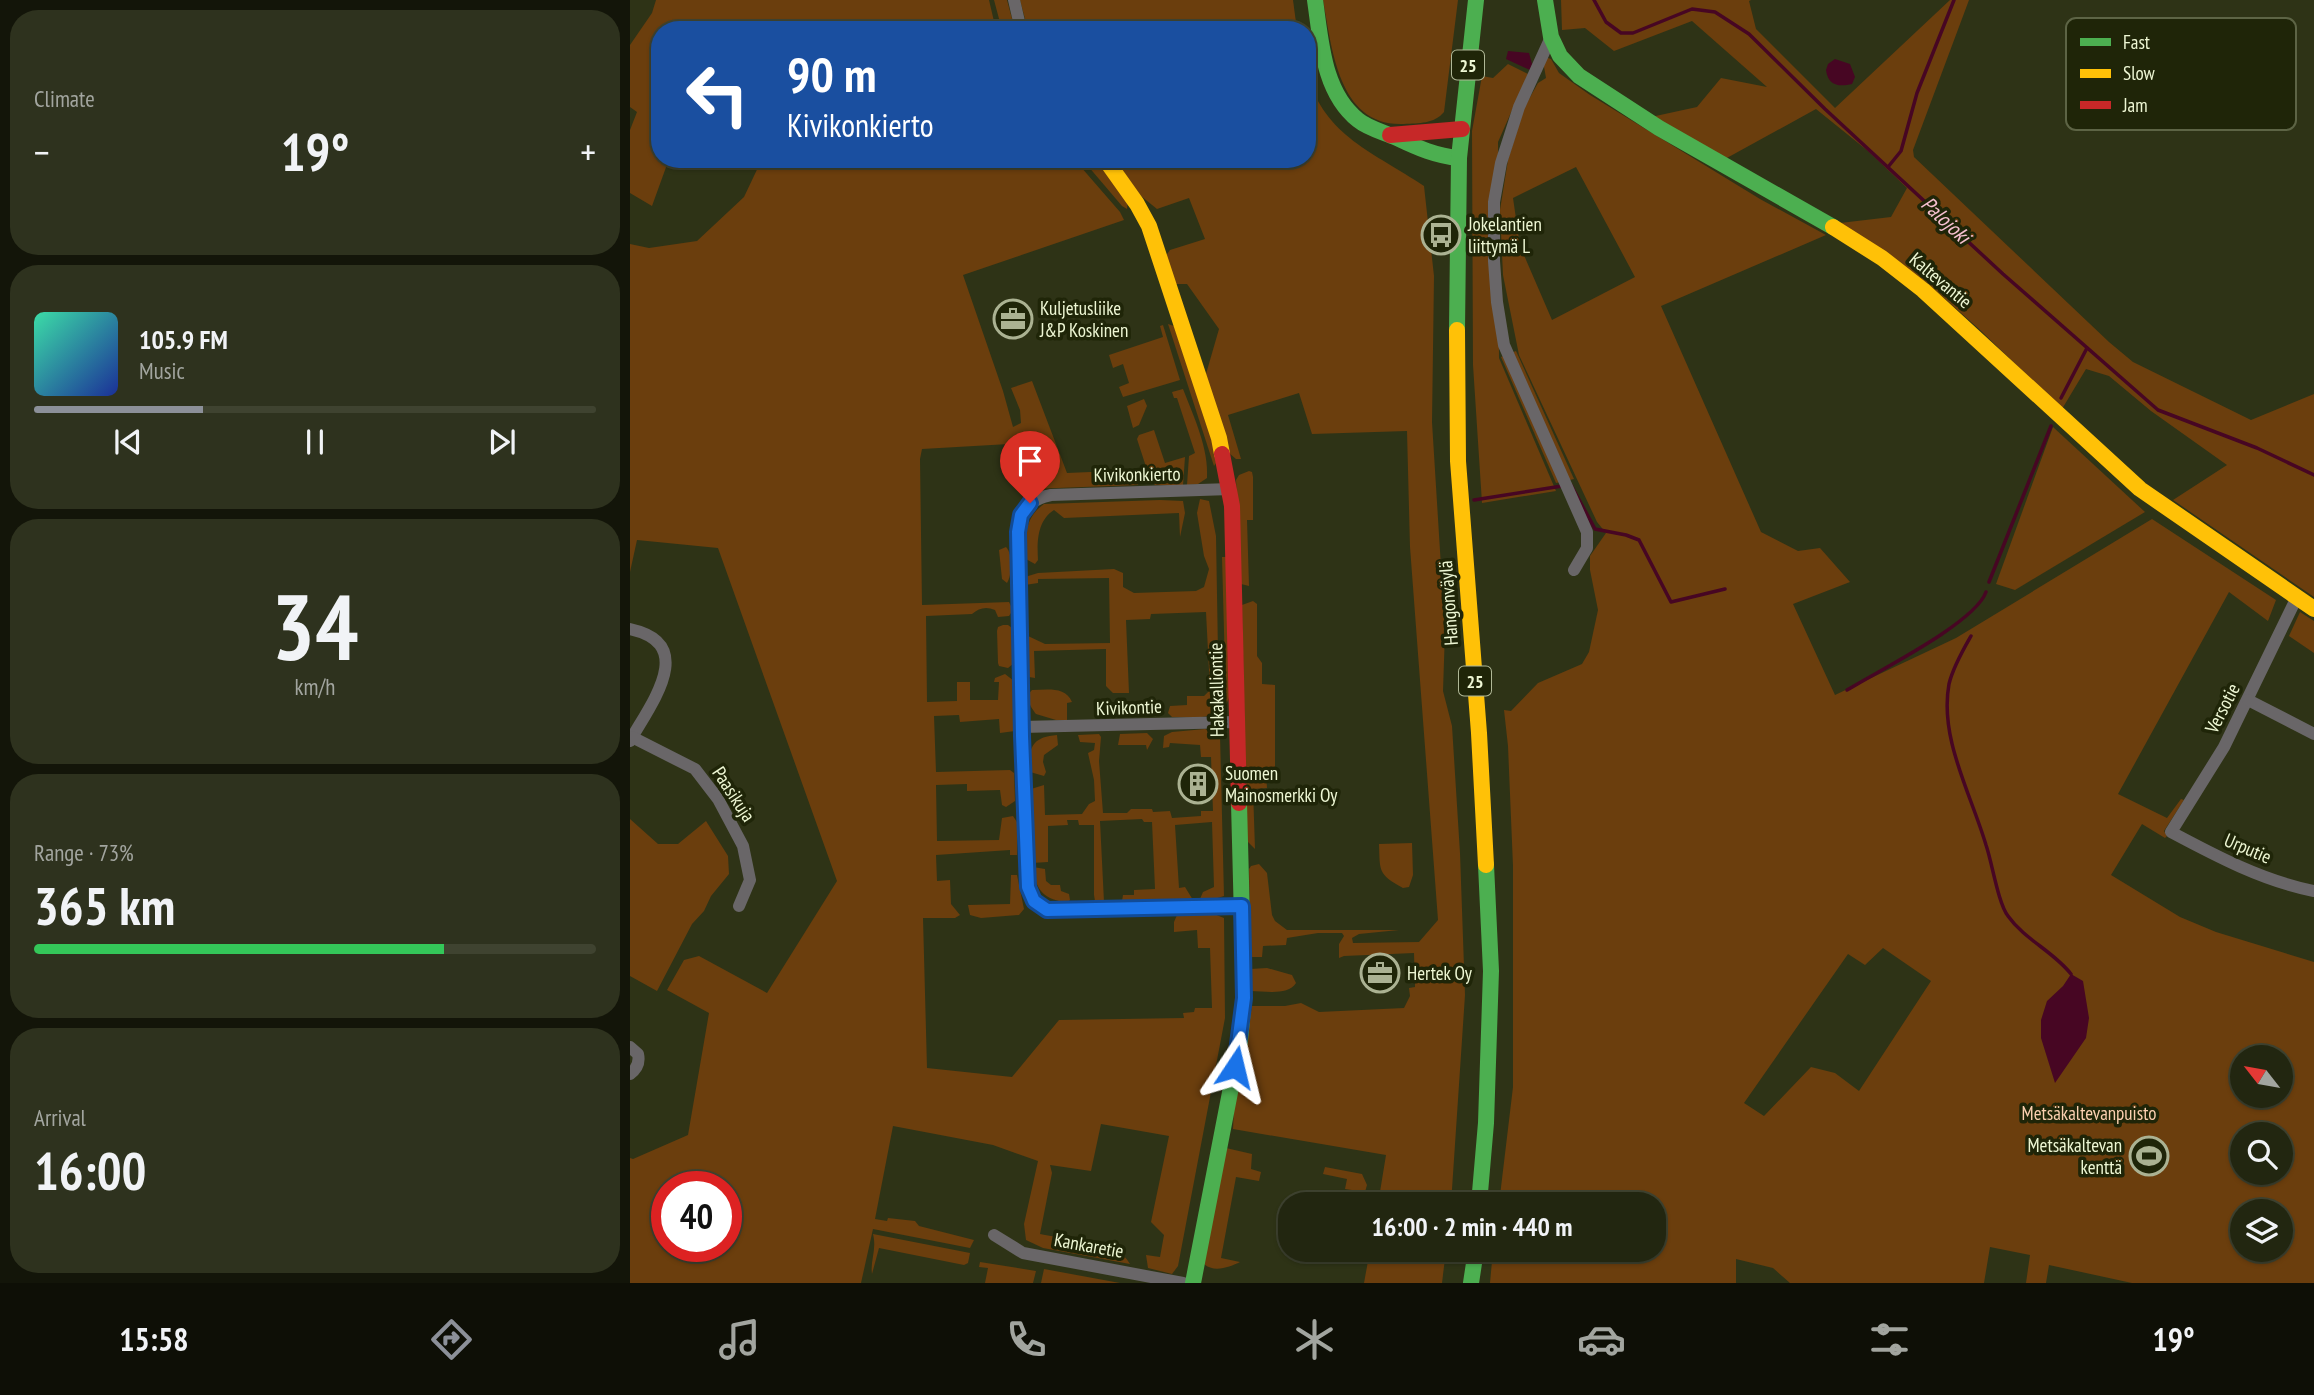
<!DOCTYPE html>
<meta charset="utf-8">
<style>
:root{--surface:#222610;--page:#2e321e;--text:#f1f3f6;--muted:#a2a59f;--line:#3f4330;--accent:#8c9099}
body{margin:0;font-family:"PT Sans Narrow",sans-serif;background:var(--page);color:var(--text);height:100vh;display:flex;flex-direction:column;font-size:26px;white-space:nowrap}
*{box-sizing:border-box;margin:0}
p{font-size:23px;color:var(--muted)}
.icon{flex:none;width:38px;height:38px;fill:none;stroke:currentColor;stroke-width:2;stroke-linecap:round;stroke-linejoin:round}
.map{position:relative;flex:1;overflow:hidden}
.sheet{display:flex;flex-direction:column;gap:10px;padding:10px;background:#131509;width:630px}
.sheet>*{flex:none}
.top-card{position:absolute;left:21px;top:21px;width:665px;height:147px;border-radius:28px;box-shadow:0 2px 5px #0004,0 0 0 2px var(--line);background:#1a4fa0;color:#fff;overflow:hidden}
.needle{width:46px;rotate:301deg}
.controls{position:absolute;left:1600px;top:1045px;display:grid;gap:14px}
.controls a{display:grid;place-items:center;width:63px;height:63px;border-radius:50%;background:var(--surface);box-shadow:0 2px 5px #0004,0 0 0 2px var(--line);font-size:35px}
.speed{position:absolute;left:21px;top:1171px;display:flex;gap:14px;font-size:35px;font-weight:700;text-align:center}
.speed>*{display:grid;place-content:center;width:91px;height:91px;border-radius:50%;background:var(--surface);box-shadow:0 2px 5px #0004,0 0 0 2px var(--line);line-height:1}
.speed .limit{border:10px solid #d22;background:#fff;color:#111}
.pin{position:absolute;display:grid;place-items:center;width:60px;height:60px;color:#fff;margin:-72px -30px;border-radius:50% 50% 50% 0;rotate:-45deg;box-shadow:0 0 7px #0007}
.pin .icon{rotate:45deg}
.me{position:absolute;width:77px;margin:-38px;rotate:10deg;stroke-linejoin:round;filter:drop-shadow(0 0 5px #0008)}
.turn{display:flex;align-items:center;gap:24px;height:147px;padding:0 21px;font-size:32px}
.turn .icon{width:91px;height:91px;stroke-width:2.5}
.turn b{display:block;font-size:49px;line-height:60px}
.big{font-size:52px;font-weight:600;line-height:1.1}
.sheet .card{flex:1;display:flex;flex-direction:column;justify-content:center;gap:10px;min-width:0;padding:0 24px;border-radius:28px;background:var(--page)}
.sheet .dial{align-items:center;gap:0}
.dial b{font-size:91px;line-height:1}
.song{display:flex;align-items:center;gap:21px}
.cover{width:84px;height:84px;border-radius:10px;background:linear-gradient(135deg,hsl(160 70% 55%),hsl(230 70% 35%))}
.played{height:7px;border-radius:4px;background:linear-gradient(90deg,var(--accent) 30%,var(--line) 30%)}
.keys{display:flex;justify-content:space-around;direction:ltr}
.heat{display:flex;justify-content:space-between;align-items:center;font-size:38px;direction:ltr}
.charge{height:10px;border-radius:5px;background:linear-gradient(90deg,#34c759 73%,var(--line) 0)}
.trip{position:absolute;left:648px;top:1192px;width:388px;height:70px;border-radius:28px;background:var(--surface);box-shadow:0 2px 5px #0004,0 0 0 2px var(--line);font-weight:600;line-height:70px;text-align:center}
.tabs{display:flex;height:112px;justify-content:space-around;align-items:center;background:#0e0f06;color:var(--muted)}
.tabs .icon{width:49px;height:49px}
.tabs .on{color:var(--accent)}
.tabs b{font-size:32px;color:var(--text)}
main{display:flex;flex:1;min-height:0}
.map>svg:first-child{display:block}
.green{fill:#6b3e0d;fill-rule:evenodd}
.water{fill:#470623}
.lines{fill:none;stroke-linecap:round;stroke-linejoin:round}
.stream{stroke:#470623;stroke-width:3.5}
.street{stroke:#696668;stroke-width:12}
.fast{stroke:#4caf50;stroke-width:16}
.slow{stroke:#ffc107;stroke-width:16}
.jam{stroke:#c62828;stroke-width:16}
.route-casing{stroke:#114b97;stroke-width:18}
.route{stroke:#1a73e8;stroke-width:12}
.labels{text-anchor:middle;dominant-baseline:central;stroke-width:7;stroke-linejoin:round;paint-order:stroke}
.shield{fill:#1f2508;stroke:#b0b897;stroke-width:2}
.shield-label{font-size:18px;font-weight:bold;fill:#eef7d4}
.poi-label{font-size:19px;fill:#eef7d4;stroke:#1f2508;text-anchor:start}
.street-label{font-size:19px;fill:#eef7d4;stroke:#1f2508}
.park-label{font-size:19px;fill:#fbd0b0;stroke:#1f2508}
.water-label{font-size:21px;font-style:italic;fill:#f7c1d1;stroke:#1f2508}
.key{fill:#1f2508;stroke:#5d6445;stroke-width:2}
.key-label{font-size:19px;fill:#eef7d4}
</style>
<main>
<section class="sheet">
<div class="card"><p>Climate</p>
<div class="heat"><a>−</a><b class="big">19°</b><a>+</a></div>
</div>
<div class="card">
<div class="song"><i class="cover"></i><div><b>105.9 FM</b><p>Music</p></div></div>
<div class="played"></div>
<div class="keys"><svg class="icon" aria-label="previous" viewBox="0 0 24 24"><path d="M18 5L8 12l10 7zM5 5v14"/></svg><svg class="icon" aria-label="pause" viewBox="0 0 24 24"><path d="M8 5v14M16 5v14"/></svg><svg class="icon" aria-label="next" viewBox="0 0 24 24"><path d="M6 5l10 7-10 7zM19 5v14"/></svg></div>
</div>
<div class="card dial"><b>34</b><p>km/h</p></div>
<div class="card"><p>Range · 73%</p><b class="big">365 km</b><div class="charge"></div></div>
<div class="card"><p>Arrival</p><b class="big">16:00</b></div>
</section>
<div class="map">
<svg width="1684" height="1283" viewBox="0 0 1684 1283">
<rect width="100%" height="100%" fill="#2e3316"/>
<g class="green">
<path d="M26 0H359L366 30H30V159H39L22 206 0 193V130L7 112 0 107V45L22 13Z"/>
<path d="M364 0H377L385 30H372Z"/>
<path d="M390 0H663L667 30H398Z"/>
<path d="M693 0H828L814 112C804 124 789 123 774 124 708 127 702 48 693 0Z"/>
<path d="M931 0H1121L1119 1 1126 29 1205 108 1320 0H1339L1283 150 1284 157 1479 342 1503 362 1621 420 1684 394V597L1543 500 1597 465 1521 411 1479 376 1456 369 1432 409 1349 329 1297 283 1210 223 1261 217 1277 188 1238 151 1186 109 1095 159 1021 117 1067 107 1091 78 1137 87 1062 21 984 51 955 28 932 30Z"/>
<path d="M915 57 921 59 929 73 960 95 1130 199 1196 235 1031 306 1131 532 1168 551 1190 548 1220 582 1163 604 1205 695 1326 638 1522 519 1646 600 1638 621 1599 592 1488 794 1537 818 1551 799 1554 800 1534 831 1537 836 1535 838 1512 824 1481 875 1550 917 1586 932 1684 962V1283H1502L1419 1265 1416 1283H1396L1400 1255 1360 1247 1354 1283H1160L1143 1268 1106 1259V1283H860L863 1250H1024V1204H869L883 1087V866L878 746 874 710 881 711 908 683 952 664 959 652 968 610 960 570V556L976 533 967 522 889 355 873 275 870 210 878 160 894 108 908 83 916 78 913 61ZM946 167 1005 277 922 320 890 246 883 198ZM1253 948 1301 981 1229 1091 1205 1073 1181 1067 1134 1116 1114 1103 1218 954 1235 965ZM1612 1057H1650V1096H1612ZM1612 1134H1650V1172H1612ZM1612 1211H1650V1250H1612Z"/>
<path d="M878 64 898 74 868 142 869 358 926 491 852 503 843 365 842 131 852 76 863 78Z"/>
<path d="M677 74C695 137 744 152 794 186L804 276 802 422 815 631 813 691 822 726 830 853 835 995 821 1204H748L756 1155 603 1129 604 1109 622 1006H655L671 1003 689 1012 774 1008 780 996 779 988 785 987 784 953 714 956 709 958V944L714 936 712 933H688L657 938 656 945 633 946 632 957H621L619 869 621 866 629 864 637 873 642 915 645 921 657 930H769L729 934 722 938 723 943 789 942 808 920 780 547 777 431 682 434 669 393 598 415 611 459H606L599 453 576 374 589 329 557 284H546L535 257 540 250 575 239 559 198 527 209 511 196 484 159H677Z"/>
<path d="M132 159H444L490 212 494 220 333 275 373 391 383 427 391 423 390 410 381 388 402 381 437 473 507 470 508 485 400 489C388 477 391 456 379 444L292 449 290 459 292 605 379 602 383 610 379 616 368 617 365 610C356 606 349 608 342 614L296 616 297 702 327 701V682H340V700H368L369 682H364L365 678 375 674 384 681 385 731 370 733 369 719 330 722 329 715 304 716 306 772 380 770 384 773 385 801 376 807 372 805 370 790 337 791V784L306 785 307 841 369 840 372 818 383 816 387 822V855H380V850L306 855 307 881 320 880 321 904 330 915 325 918H293L297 1068 382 1077 429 1020 554 1018 553 1013 564 1012 565 1008H582L580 948H568L567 930 544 932V922L547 915 584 914 594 918 595 1018 548 1266 542 1274 518 1268 516 1255 530 1257 534 1235 521 1222 539 1136 471 1124 461 1171 420 1165 422 1173 410 1234C436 1240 487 1238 500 1264L413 1248 396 1240 394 1224 408 1161 363 1145 263 1126 245 1219 257 1221 258 1218 285 1221 289 1226 344 1240 340 1248 243 1229 231 1283H0V1158L3 1159 58 1135 79 1013 37 990 54 960 69 956 137 993 207 881 88 548 7 540 0 572V244L19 248 67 241 114 197ZM37 1186H96V1246H37Z"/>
<path d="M452 159H467L498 201 497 209 492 206Z"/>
<path d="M538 324 544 326 585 448 586 463 584 466Z"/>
<path d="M533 325 550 380 493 397 489 387 499 383 493 364 483 368 479 355 533 337 530 326Z"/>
<path d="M886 351 944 479 926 483 871 357Z"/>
<path d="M553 389C564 417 579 449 577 478L568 484 557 485 559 456 565 453 547 398H544L542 392Z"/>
<path d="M514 399 517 406 509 425 503 428 497 406Z"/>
<path d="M1423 427 1515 512 1385 590 1366 584Z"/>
<path d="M524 430 535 463 555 457 553 485H525L520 479 507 439 509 435Z"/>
<path d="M619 471 622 472 623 477V520H617L619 586 611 584 606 480 609 475Z"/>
<path d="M570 499 579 501 586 536 589 711C577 720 558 717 542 717L538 713 540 706 557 705V696H574L580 690 576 612 521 614 520 619 496 620 499 693H483L476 686V649L404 651 405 678 399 677 396 638 398 636 415 644 480 643 479 578 408 579V583L395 585V577L408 573 484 569 493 573V587L504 593 566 591 574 587 579 569 574 556 567 513Z"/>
<path d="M530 500 553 501 555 513 550 537 549 513 434 518 424 510C407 521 407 542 408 560L405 564 394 558C395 536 395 517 414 504Z"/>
<path d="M376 547C383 554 382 575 377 583L372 579 369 550Z"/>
<path d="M592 557H596L600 695 596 705Z"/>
<path d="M623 601 627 604V656L632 663V684L645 685V773L636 774 637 788 623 789 625 849 617 841 612 605Z"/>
<path d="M1670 612 1684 621V653L1659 636Z"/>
<path d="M373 625H378L382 628 383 664 378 668 369 666 368 663 367 631 368 627Z"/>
<path d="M402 690C417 690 435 686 442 702L437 703V720H426L406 714C401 707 394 698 402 690Z"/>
<path d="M575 729 590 735 594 896 581 900 570 899 573 892 584 887 582 822 545 825 549 888 555 887 563 900 492 901 493 895H504V890L525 889 522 822H514L512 819 470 821 474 902 465 901 464 895V825H449L448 820H437L438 825 418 826V862L402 863 401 789 414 785 415 815 452 814 459 804 465 801 464 780 458 753 464 750 465 743 450 742 448 735 469 734 471 737 469 761 473 813H497L501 809H522L523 812 540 811 542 818 571 816V811H583L581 757H571L570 745 540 743 539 747 533 748 534 736 542 732Z"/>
<path d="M517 733 523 739 517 750 516 745H488L490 734Z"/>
<path d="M427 735 428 745 414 755 413 762 416 772 414 776 400 772C398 749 401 737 427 735Z"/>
<path d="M0 819 28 844H48L76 821 98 856 99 874 81 896 74 911 62 924 27 991 0 976Z"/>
<path d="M782 843 783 875 779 887 773 888C748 874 750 872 749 844Z"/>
<path d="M403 867 415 869 416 881 421 885H430L431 891 439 894 440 900 438 902C415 901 405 890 403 867Z"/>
<path d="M381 875H387L394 909 389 915 351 918 340 915 338 905 380 904Z"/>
<path d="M637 968 662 975 666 983C658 996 635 991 621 991L620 969Z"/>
<path d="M596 1148 622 1154 621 1169 631 1172 629 1181 606 1177 591 1258 610 1262C600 1267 584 1273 574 1264Z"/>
<path d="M695 1167 732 1174 737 1185 735 1192 715 1189 717 1179 693 1174Z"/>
<path d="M243 1234 340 1253 338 1263 334 1265 249 1248 242 1274C240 1260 247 1250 243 1234Z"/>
<path d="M740 1250H816L812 1283H734Z"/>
<path d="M350 1262 406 1271 403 1283H355L358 1268 349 1267Z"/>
<path d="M414 1269 490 1283H411Z"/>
</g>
<g class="water">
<path d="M878 51 899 53 902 64 900 70 876 59Z"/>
<path d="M1205 59 1220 64 1225 77 1222 84C1209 87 1198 86 1196 70L1198 64Z"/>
<path d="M1441 974 1453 981 1459 1018 1456 1038 1425 1083 1411 1038V1020L1417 1001 1433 986Z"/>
</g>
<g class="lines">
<g class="stream">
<path d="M964 0 976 22 991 33H1003L1062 9 1085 12 1119 34 1195 109 1373 274 1528 410 1627 448 1684 475"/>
<path d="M1258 167 1271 151 1287 93 1324 0"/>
<path d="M1431 398 1457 348"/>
<path d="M941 485 965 529 996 535 1009 540 1041 602 1095 589"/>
<path d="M844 500 932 486"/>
<path d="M1359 582 1421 426"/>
<path d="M1341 636C1333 650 1323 667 1319 684 1309 738 1341 794 1356 845 1362 862 1368 903 1378 916 1395 940 1423 951 1441 974"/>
<path d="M1217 690C1248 671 1345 623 1356 592"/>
</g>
<g class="street">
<path d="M384 0 391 30"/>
<path d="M921 37 889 107 871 163 864 202V261L867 302 874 345 957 532V548L944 570"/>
<path d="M600 489 421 495C400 499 389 511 388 532L396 869C399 890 399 898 417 910L612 906"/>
<path d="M1667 597 1594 747 1541 832C1586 856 1633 881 1684 891"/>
<path d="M0 629C69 644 20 705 0 741"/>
<path d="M1618 700 1684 734"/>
<path d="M391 727 607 722"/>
<path d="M2 737 65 769 88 799 113 846 120 880 109 906"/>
<path d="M0 1047 8 1054C10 1063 7 1069 0 1074"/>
<path d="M364 1235 393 1253 553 1283"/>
</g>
<g class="fast">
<path d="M685 0C691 41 693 92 728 120 739 129 754 132 767 138 788 148 806 156 829 158"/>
<path d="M915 0 921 37 930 56 949 76 1029 128 1203 227"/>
<path d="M827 330 829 158 846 0"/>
<path d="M849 1204 856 1123 861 971 856 865"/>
<path d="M563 1283 610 1041 614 998 609 803"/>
<path d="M841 1283 846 1250"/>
</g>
<g class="slow">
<path d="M475 159 507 204 519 226 589 438 592 454"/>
<path d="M1203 227 1252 258 1293 290 1510 489 1684 609"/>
<path d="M827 330 828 461 849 733 856 865"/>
</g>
<g class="jam">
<path d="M760 135 832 129"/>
<path d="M592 454 602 506 609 803"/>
</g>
</g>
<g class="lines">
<defs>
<path id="route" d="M400 503 391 515 388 532 392 736 398 887 404 901 417 910 612 906 614 998 605 1067"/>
</defs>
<use href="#route" class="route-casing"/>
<use href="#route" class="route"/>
</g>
<defs>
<symbol id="bus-ring" viewBox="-11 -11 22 22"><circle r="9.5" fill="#1f2508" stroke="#abb292" stroke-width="1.5"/><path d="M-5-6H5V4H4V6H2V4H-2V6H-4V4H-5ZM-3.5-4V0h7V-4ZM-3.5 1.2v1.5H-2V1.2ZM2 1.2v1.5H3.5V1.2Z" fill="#abb292"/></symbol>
<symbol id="office-ring" viewBox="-11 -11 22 22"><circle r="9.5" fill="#1f2508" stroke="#abb292" stroke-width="1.5"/><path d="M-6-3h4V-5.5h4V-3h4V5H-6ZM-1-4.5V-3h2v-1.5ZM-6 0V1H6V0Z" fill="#abb292"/></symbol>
<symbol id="building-ring" viewBox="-11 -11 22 22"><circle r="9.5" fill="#1f2508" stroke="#abb292" stroke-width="1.5"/><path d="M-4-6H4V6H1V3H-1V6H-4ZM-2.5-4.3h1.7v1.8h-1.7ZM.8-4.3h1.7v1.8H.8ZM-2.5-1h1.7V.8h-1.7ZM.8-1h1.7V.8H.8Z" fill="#abb292"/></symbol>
<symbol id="stadium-ring" viewBox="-11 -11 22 22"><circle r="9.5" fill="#1f2508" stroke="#abb292" stroke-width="1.5"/><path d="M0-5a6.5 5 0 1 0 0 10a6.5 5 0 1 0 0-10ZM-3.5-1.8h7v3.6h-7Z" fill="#abb292"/></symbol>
</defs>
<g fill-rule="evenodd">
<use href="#bus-ring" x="789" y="213" width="44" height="44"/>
<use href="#office-ring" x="361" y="297" width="44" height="44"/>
<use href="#building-ring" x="546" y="762" width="44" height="44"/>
<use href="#office-ring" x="728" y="951" width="44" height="44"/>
<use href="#stadium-ring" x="1497" y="1134" width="44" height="44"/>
</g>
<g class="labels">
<g class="shield">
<rect x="822" y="50.5" width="32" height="29" rx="5"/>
<rect x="829" y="666.5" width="32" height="29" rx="5"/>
</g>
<g class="shield-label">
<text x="838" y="65">25</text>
<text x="845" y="681">25</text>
</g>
<g class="poi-label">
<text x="838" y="224">Jokelantien<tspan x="838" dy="22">liittymä L</tspan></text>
<text x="410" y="308">Kuljetusliike<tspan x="410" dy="22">J&amp;P Koskinen</tspan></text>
<text x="595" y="773">Suomen<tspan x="595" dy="22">Mainosmerkki Oy</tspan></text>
<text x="777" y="973">Hertek Oy</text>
<text x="1492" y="1145" text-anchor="end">Metsäkaltevan<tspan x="1492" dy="22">kenttä</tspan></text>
</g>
<g class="street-label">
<text transform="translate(1311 280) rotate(40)">Kaltevantie</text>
<text transform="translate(507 474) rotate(-1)">Kivikonkierto</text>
<text transform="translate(818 603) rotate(-94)">Hangonväylä</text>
<text transform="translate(586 690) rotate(-91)">Hakakalliontie</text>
<text transform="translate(499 707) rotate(-2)">Kivikontie</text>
<text transform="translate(1592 708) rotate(-63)">Versotie</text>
<text transform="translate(104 794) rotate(57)">Paasikuja</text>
<text transform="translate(1618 848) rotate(23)">Urputie</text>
<text transform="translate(459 1245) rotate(10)">Kankaretie</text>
</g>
<g class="park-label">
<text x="1459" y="1113">Metsäkaltevanpuisto</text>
</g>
<g class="water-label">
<text transform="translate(1316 220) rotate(43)">Palojoki</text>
</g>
</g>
<rect x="1436" y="18" width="230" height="112" rx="10" class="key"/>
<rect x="1450" y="38" width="31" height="8" fill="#4caf50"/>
<rect x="1450" y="69" width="31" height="9" fill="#ffc107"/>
<rect x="1450" y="101" width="31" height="8" fill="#c62828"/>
<g class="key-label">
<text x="1493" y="49">Fast</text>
<text x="1493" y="80">Slow</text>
<text x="1493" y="112">Jam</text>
</g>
</svg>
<div class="controls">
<a><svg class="needle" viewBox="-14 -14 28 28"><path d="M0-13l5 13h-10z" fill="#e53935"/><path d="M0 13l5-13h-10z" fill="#a2a59f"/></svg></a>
<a><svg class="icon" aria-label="search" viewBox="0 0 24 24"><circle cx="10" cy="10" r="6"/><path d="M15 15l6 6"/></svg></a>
<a><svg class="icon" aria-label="layers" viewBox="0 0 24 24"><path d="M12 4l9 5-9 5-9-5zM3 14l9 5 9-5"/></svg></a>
</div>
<div class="speed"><div class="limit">40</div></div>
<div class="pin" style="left:400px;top:503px;background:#d93025"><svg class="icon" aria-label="arrive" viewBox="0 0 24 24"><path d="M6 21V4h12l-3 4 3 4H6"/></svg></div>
<svg class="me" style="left:605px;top:1067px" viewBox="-20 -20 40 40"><path d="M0-17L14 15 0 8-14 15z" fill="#1a73e8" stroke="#fff" stroke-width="4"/></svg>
<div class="trip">16:00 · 2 min · 440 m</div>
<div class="top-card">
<div class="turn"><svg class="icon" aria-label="left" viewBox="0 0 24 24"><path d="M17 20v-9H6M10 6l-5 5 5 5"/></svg><div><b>90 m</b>Kivikonkierto</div></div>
</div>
</div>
</main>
<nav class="tabs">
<b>15:58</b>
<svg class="icon on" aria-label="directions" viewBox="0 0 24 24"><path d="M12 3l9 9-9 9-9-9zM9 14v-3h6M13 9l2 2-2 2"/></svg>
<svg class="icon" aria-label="music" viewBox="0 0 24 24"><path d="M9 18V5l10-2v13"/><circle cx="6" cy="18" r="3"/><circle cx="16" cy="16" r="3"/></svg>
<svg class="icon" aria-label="phone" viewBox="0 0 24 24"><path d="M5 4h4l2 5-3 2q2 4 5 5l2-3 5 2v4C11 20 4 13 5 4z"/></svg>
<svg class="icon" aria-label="climate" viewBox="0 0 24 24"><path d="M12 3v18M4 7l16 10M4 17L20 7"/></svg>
<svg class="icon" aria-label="car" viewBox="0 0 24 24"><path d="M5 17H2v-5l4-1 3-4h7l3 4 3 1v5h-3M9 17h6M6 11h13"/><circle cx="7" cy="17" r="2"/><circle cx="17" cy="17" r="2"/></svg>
<svg class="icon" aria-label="filters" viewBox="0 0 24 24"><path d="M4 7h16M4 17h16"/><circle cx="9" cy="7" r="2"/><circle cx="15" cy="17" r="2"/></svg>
<b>19°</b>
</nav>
